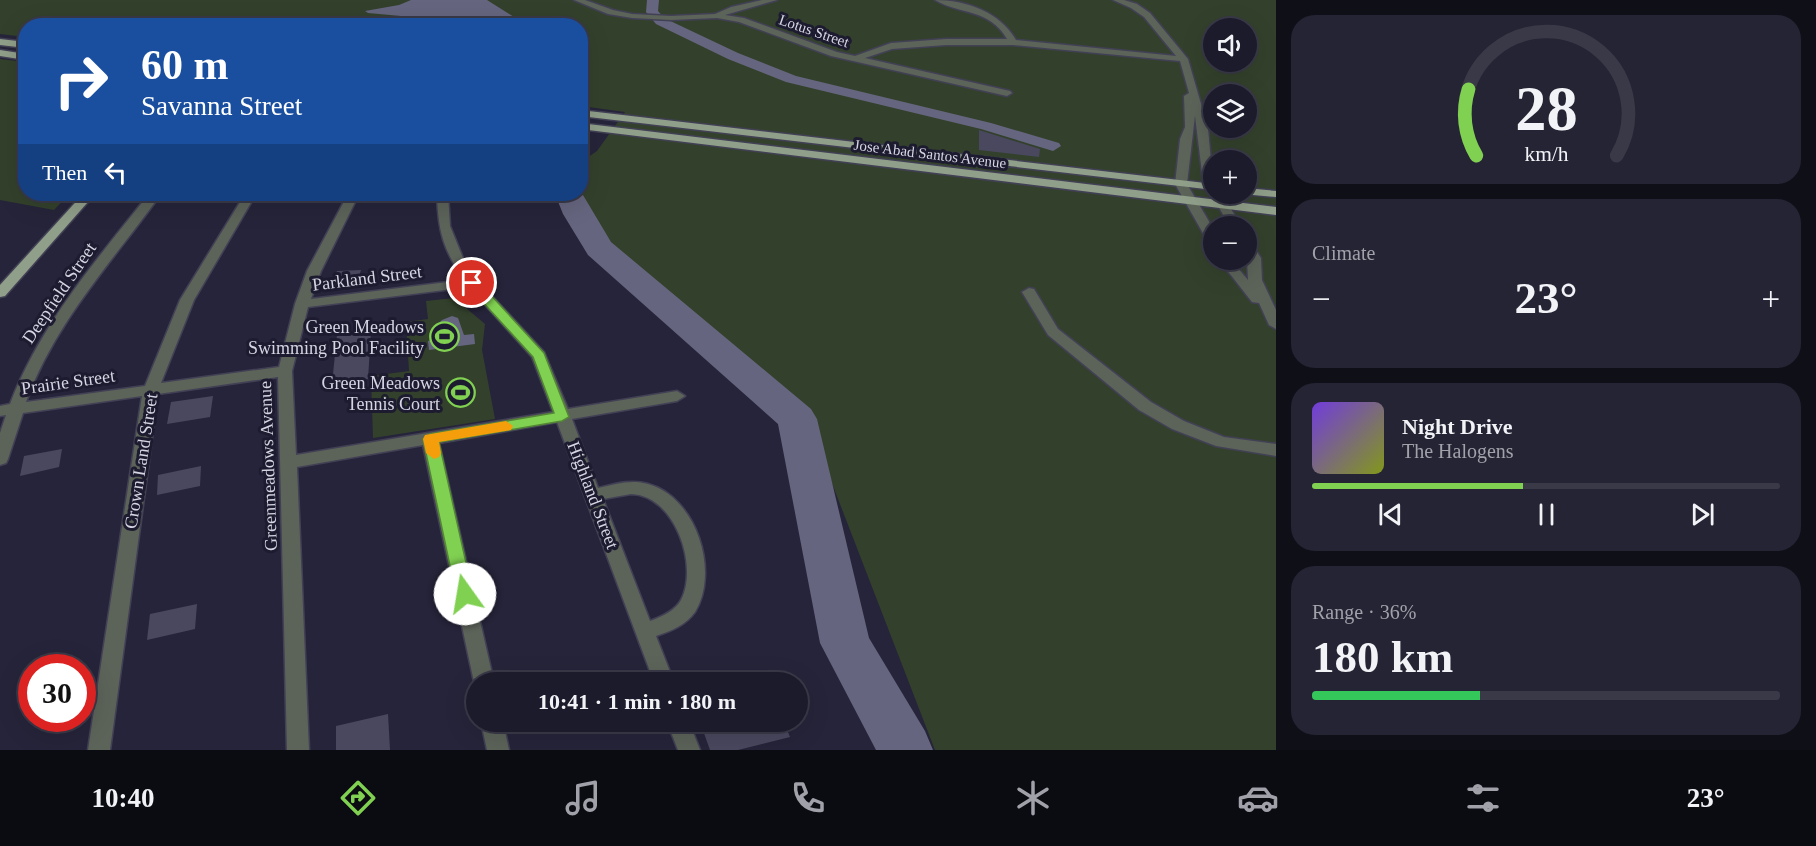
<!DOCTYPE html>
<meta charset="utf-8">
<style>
:root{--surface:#1c1b2c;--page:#252434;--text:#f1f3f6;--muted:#a0a1a9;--line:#3a3948;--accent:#80d051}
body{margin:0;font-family:"Times New Roman",serif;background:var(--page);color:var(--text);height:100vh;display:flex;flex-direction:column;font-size:22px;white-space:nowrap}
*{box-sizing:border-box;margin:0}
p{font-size:20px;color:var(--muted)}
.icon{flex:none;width:33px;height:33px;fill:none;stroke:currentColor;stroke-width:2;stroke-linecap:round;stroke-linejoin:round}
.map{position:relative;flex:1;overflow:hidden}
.side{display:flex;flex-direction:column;gap:15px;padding:15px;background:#0f0f18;width:540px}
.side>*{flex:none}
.guide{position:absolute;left:18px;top:18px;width:570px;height:183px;border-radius:24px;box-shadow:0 6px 24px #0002,0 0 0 2px var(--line);background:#1a4fa0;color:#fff;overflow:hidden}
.tools{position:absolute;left:1203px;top:18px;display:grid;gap:12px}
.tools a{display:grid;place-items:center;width:54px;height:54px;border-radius:50%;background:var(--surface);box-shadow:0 6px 24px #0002,0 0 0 2px var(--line);font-size:30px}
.speed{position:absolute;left:18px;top:654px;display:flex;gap:12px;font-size:30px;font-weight:700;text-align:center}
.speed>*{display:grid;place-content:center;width:78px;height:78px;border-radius:50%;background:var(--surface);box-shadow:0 6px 24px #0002,0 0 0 2px var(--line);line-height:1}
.speed .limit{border:9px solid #d22;background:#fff;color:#111}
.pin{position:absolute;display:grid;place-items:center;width:51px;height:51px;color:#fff;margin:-26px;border:3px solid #fff;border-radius:50%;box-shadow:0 2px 6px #0007}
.me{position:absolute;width:66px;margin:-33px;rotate:347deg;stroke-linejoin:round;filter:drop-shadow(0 0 4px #0008)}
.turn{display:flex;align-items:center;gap:21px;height:126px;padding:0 24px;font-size:27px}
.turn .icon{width:78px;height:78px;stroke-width:2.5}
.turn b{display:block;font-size:42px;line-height:51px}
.then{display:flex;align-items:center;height:57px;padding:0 24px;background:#0003;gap:12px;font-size:22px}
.big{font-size:45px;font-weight:700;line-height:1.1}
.side .tile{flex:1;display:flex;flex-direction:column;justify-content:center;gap:9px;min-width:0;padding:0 21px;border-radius:24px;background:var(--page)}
.side .dial{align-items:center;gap:0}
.dial svg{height:156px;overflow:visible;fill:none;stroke:var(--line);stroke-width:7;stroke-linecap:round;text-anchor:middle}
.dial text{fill:var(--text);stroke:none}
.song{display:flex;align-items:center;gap:18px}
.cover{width:72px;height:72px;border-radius:9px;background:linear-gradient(135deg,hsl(260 70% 55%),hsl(70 70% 35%))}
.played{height:6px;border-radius:3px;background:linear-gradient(90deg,var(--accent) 45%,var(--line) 45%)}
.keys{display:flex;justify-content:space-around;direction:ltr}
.heat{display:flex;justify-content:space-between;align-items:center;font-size:33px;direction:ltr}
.charge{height:9px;border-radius:4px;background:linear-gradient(90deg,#34c759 36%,var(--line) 0)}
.trip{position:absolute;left:466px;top:672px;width:342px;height:60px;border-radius:30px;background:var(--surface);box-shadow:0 6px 24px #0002,0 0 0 2px var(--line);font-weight:700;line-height:60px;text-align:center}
.tabs{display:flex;height:96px;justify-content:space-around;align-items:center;background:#0b0b12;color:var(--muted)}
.tabs .icon{width:42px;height:42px}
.tabs .on{color:var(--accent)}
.tabs b{font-size:27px;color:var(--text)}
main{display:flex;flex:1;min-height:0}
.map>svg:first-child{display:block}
.green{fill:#33412c;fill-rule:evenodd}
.water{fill:#66657f}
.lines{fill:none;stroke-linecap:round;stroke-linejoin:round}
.canal{fill:#66657f;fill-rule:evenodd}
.river{fill:#66657f;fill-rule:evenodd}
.building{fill:#49485f}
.minor-casing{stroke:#424055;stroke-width:3}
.major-casing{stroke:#424055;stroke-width:3}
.minor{fill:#5c6359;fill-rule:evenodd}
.major{fill:#909f89;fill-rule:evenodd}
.route{fill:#80d051;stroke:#538735;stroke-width:1.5}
.slow{fill:#f59e0b}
.labels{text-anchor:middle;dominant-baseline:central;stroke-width:6;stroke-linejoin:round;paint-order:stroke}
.far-street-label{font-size:15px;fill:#d5d5e3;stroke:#1d1b2f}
.street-label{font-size:18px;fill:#d5d5e3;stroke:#1d1b2f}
.poi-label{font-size:18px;fill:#d5d5e3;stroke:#1d1b2f;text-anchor:end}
</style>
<main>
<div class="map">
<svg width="1276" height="750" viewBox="0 0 1276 750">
<rect width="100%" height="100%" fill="#26243a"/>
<g class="green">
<path d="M0 0H1276V750H935L806 416 609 242 584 200 581 186V162L597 151 625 112 581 106 580 26H26L25 37 0 34ZM1214 28H1246V62H1214ZM1214 94H1246V128H1214ZM1214 160H1246V194H1214ZM1214 226H1246V260H1214Z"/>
<path d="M0 59 25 62 26 194H69L54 210 0 200Z"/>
<path d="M454 298 485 324 482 350 495 419 373 438 371 376 409 371 406 322 428 319 426 301Z"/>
</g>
<g class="water">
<path d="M411 0H487L519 20 535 25H471L459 20 441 22 434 19 368 13 365 11 399 5Z"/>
<path d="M452 316 458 318 464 335 474 334 475 344 429 350 428 341 437 339 436 332 446 327 440 322 442 320Z"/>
</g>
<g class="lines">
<path class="canal" d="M647 0H659L658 11 664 18 738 53 796 76 991 123 1059 143 1061 146 1053 151 981 129 786 82 728 59 656 24 646 12Z"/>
<path class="river" d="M580 190 611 242 811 409 817 419 869 638 925 731 933 750H876L820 643 778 424 588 255 563 214 555 194H580Z"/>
</g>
<g class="building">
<path d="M979 130 1040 149 1039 157 979 150Z"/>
<path d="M361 270 356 287 331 288 337 271Z"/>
<path d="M371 331 368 379 332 384 337 335Z"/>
<path d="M213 396 210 417 167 424 171 402Z"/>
<path d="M62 449 59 467 20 476 24 456Z"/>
<path d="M201 466 200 486 157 495 158 475Z"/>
<path d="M197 604 195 629 147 640 150 614Z"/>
<path d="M388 714 390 750H336V726Z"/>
<path d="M700 722H784L790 737 738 750H710Z"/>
</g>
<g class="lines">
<defs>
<g id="minor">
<path d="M574 0H585L613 10 632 14 671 16 715 14 731 7 762 0H777L725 15 744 18 837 52 855 56 891 43 946 39H1007C989 8 960 15 935 0 966 0 1000 12 1016 40L1176 56 1144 17 1131 8 1113 0H1124L1137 4 1150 13 1188 59 1208 128 1214 194H1221L1242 226H1230L1203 181 1195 116 1187 184 1214 230V246L1208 242 1175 184 1180 139 1185 127 1184 96 1189 93 1180 61 1013 45H946L892 49 865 58 1010 91 1012 93 1007 96 831 56 739 22 717 18 671 20 632 18 608 14Z"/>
<path d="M149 194H161C112 262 55 322 26 402L145 386 180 300 245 194H256L194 300 161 383 279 367 295 304 307 271 348 194H359L321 271 311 299 464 280C443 249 438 231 437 194H448L450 226 465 263 477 280 544 352 568 409 677 391 685 396 677 401 572 419 598 488C615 484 632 479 648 484 696 497 720 571 695 612 686 625 671 631 656 636L674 682H654L557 422 439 443 494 682H477V689L474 682 423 445 297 467 309 750H287L278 377 158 394 110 750H88L142 396 23 413 8 459 6 463 0 465V433L6 415 0 416V406L10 404C40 325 97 259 149 194ZM469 287 532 357 553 412 296 455 292 371 308 307ZM631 494C675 495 699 566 681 600 675 611 661 617 650 621L603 499Z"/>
<path d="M1246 240 1250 241 1261 258 1262 280 1276 310V329L1269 325 1259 303 1252 302 1219 260H1231L1248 280Z"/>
<path d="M1029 288 1034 289 1058 329 1151 402 1184 421 1224 437 1276 444V456L1216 446 1172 429 1139 410 1048 335 1022 292Z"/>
<path d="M481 722H503L509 750H487Z"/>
<path d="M667 722H689L700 750H678Z"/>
</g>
<g id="major">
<path d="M0 39 26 42V48L0 45Z"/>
<path d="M0 50 26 54V60L0 56Z"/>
<path d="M580 110 1214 184V190L580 116Z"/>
<path d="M580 123 1276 207V215L580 129Z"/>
<path d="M1246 188 1276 191V197L1242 194H1246Z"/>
<path d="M83 194H95L5 296 0 297V285Z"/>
</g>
</defs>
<use href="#minor" class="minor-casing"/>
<use href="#major" class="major-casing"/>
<use href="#minor" class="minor"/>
<use href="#major" class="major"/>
</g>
<path class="route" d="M472 279 477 280 544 353 569 417 562 421 439 442 473 594 471 599 465 601 459 599 456 594 423 439 430 434 554 413 533 357 468 286 466 283Z"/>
<path class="slow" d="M506 421 513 426 511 430 439 442 441 453 439 457 434 459 426 453 423 439 425 435Z"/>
<defs>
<symbol id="stadium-ring" viewBox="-11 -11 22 22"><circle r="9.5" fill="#1d1b2f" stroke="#80d051" stroke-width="1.5"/><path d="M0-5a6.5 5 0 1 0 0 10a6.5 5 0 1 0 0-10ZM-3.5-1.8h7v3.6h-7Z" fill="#80d051"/></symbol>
</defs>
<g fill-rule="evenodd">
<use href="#stadium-ring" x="428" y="320" width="33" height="33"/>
<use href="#stadium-ring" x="444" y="376" width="33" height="33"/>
</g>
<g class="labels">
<g class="far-street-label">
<text transform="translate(814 31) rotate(19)">Lotus Street</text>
<text transform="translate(930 154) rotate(7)">Jose Abad Santos Avenue</text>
</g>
<g class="street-label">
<text transform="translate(367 278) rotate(-7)">Parkland Street</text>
<text transform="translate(59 293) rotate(-56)">Deepfield Street</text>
<text transform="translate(68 382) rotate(-8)">Prairie Street</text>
<text transform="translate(141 461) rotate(-81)">Crown Land Street</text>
<text transform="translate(268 466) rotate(-92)">Greenmeadows Avenue</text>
<text transform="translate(593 495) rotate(69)">Highland Street</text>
</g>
<g class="poi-label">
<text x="424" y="327">Green Meadows<tspan x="424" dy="21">Swimming Pool Facility</tspan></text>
<text x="440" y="383">Green Meadows<tspan x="440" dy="21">Tennis Court</tspan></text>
</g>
</g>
</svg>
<div class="tools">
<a><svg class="icon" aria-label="sound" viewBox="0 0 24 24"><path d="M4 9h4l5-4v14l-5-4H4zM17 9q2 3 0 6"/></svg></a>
<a><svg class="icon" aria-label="layers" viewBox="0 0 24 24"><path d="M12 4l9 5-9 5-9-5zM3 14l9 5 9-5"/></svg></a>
<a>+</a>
<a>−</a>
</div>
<div class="speed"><div class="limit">30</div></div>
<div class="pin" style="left:472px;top:283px;background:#d93025"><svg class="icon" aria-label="arrive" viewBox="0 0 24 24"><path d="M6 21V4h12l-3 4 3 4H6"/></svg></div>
<svg class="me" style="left:465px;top:594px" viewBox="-20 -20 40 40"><circle r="19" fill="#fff"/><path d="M0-13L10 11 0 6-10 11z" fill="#80d051"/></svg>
<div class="trip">10:41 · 1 min · 180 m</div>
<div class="guide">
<div class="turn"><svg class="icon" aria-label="right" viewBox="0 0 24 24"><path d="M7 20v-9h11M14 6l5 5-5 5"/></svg><div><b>60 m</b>Savanna Street</div></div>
<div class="then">Then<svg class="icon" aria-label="left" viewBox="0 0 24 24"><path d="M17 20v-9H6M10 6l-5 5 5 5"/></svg></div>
</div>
</div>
<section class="side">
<div class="tile dial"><svg viewBox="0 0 100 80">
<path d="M14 69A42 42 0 1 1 86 69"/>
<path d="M14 69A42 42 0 0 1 10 35" stroke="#80d051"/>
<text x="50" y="56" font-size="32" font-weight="700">28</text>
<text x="50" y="72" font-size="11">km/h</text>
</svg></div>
<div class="tile"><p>Climate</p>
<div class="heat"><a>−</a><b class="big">23°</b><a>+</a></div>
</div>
<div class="tile">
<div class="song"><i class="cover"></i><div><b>Night Drive</b><p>The Halogens</p></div></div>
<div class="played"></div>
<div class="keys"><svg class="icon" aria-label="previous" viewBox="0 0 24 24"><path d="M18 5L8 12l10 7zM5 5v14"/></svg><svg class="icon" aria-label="pause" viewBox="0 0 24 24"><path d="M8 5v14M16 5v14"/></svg><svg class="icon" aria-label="next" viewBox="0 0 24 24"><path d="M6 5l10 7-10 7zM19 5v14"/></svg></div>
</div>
<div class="tile"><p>Range · 36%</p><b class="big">180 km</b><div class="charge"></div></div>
</section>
</main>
<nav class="tabs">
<b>10:40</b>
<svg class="icon on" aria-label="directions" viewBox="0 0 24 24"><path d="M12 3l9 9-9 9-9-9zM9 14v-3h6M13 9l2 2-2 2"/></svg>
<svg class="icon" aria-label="music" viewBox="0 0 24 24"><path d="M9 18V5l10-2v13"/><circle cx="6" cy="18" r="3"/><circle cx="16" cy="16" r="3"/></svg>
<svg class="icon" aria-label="phone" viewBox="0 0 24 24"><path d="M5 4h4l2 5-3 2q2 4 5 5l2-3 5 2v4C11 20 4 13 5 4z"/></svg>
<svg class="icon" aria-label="climate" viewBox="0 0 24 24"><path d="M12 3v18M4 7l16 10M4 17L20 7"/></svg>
<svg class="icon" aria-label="car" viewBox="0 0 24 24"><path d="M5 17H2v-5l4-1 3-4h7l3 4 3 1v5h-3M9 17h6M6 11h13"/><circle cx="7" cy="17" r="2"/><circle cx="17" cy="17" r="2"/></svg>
<svg class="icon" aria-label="filters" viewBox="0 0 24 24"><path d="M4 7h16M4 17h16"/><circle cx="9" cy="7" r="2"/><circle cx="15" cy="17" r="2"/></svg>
<b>23°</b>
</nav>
